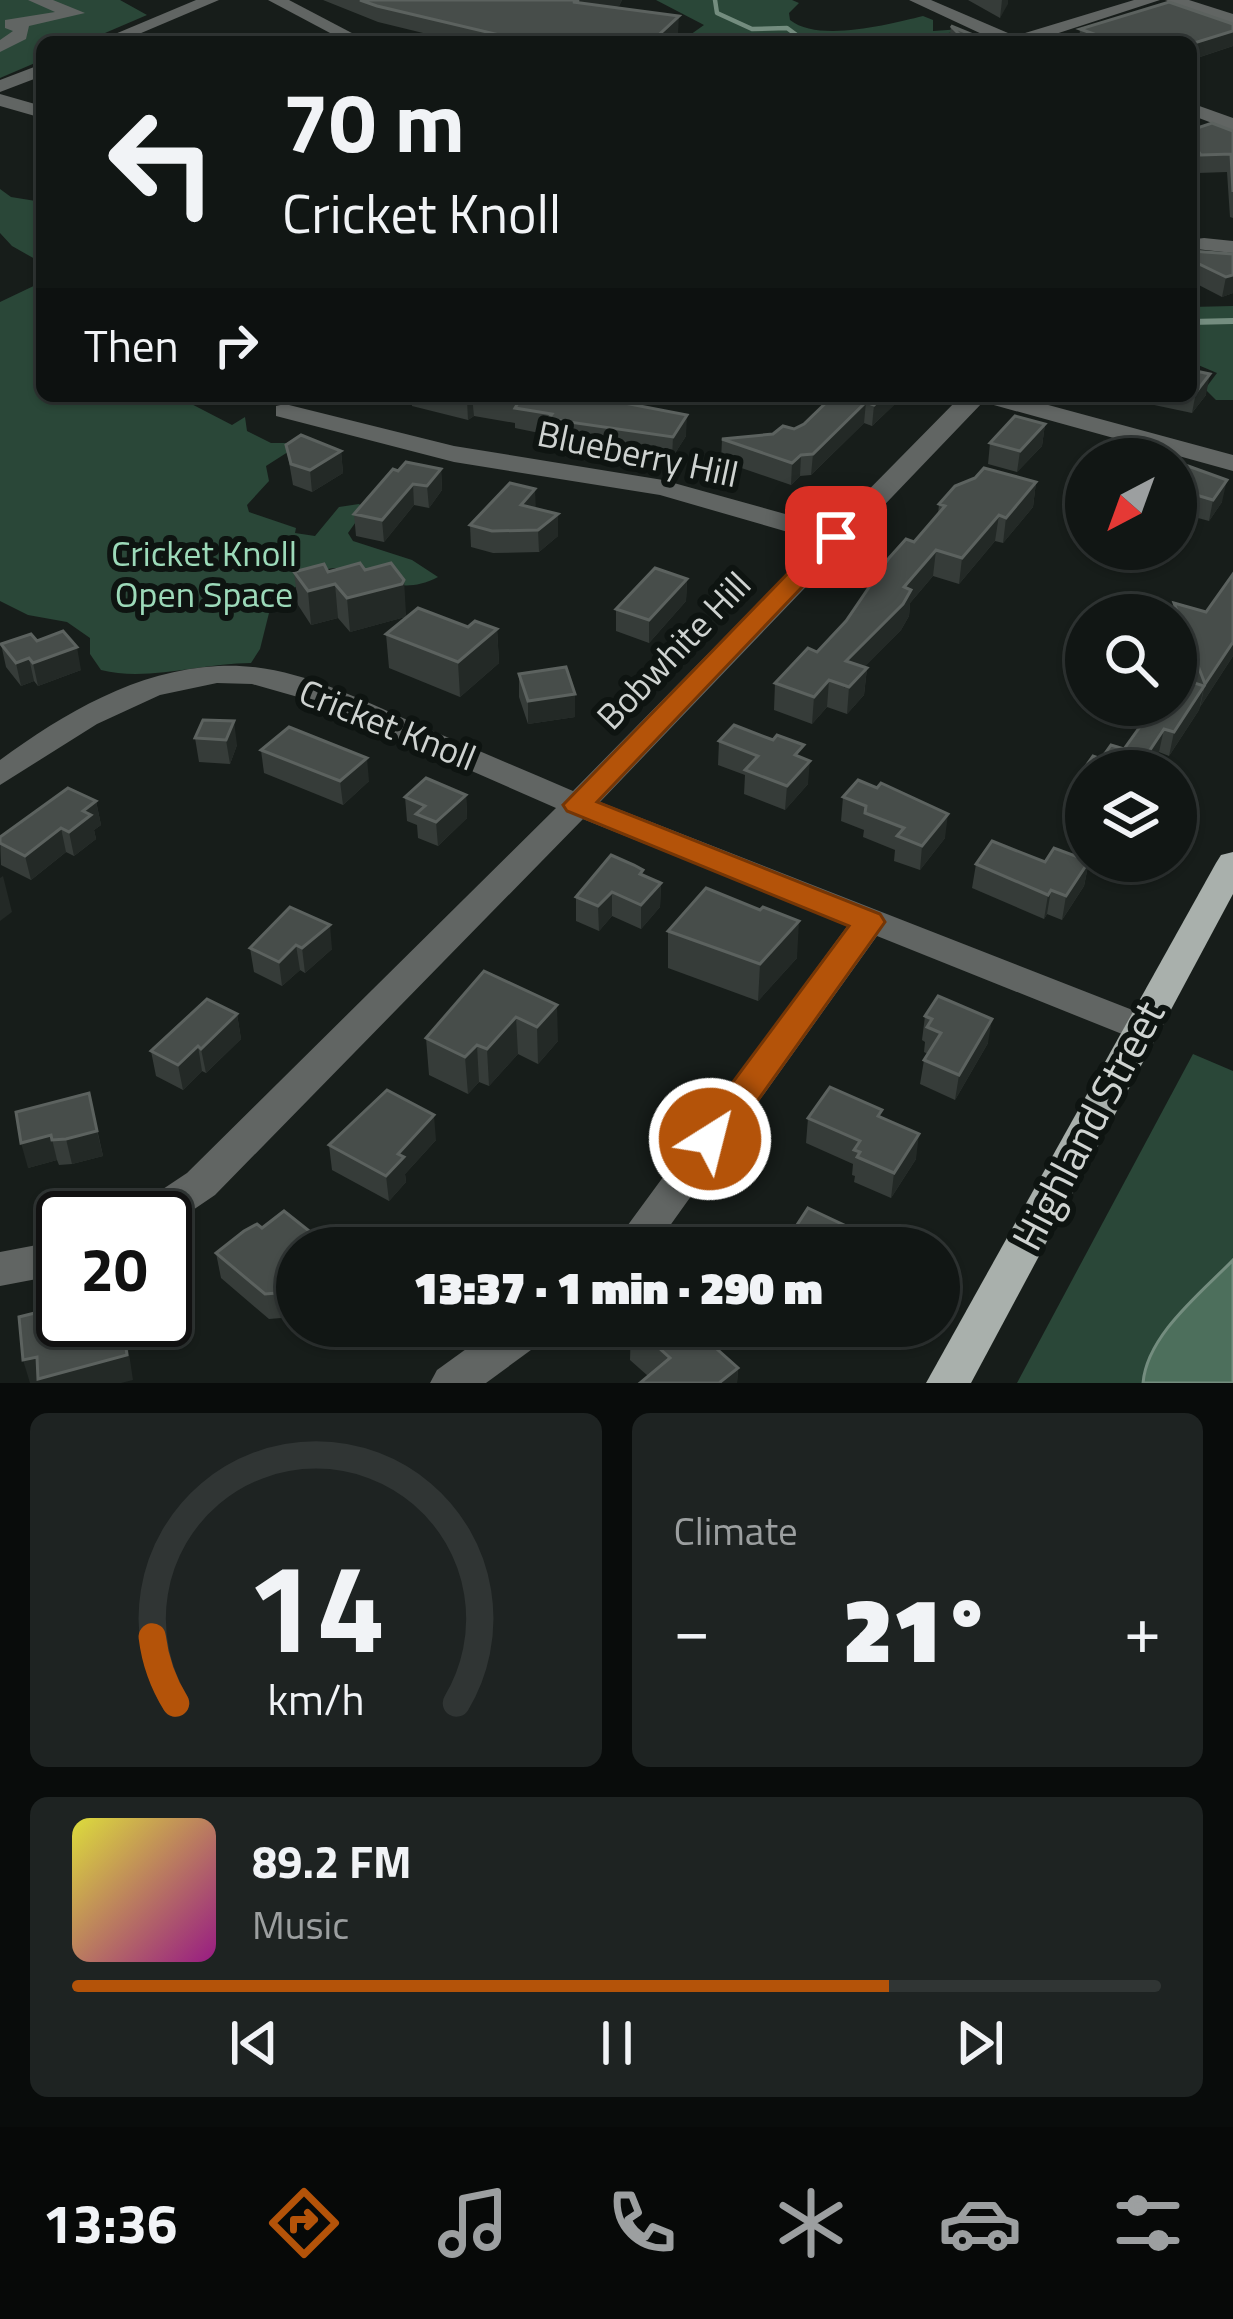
<!DOCTYPE html>
<meta charset="utf-8">
<style>
:root{--surface:#111614;--page:#1e2322;--text:#f1f3f6;--muted:#9c9fa0;--line:#303534;--accent:#b45309}
body{margin:0;font-family:"Titillium Web",sans-serif;background:var(--page);color:var(--text);height:100vh;display:flex;flex-direction:column;font-size:45px;white-space:nowrap}
*{box-sizing:border-box;margin:0}
p{font-size:39px;color:var(--muted)}
.icon{flex:none;width:66px;height:66px;fill:none;stroke:currentColor;stroke-width:2;stroke-linecap:round;stroke-linejoin:round}
.map{position:relative;height:1383px;overflow:hidden}
.panel{display:flex;flex-direction:column;gap:30px;padding:30px;background:#090c0b;flex:1}
.panel>*{flex:none}
.hud{position:absolute;left:36px;top:36px;width:1161px;height:366px;border-radius:18px;box-shadow:0 3px 9px #0004,0 0 0 3px var(--line);background:#111614;color:var(--text);overflow:hidden}
.needle{width:78px;rotate:221deg}
.fabs{position:absolute;left:1065px;top:438px;display:grid;gap:24px}
.fabs a{display:grid;place-items:center;width:132px;height:132px;border-radius:50%;background:var(--surface);box-shadow:0 3px 9px #0004,0 0 0 3px var(--line);font-size:60px}
.speed{position:absolute;left:36px;top:1191px;display:flex;gap:24px;font-size:60px;font-weight:700;text-align:center}
.speed>*{display:grid;place-content:center;width:156px;height:156px;border-radius:50%;background:var(--surface);box-shadow:0 3px 9px #0004,0 0 0 3px var(--line);line-height:1}
.speed .limit{border:6px solid #111;border-radius:18px;background:#fff;color:#111}
.pin{position:absolute;display:grid;place-items:center;width:102px;height:102px;color:#fff;margin:-51px;border-radius:24px;box-shadow:0 6px 18px #0006}
.me{position:absolute;width:132px;margin:-66px;rotate:36deg;stroke-linejoin:round;filter:drop-shadow(0 0 9px #0008)}
.turn{display:flex;align-items:center;gap:42px;height:252px;padding:0 48px;font-size:54px}
.turn .icon{width:156px;height:156px;stroke-width:2.5}
.turn b{display:block;font-size:84px;line-height:102px}
.then{display:flex;align-items:center;height:114px;padding:0 48px;background:#0003;gap:24px;font-size:45px}
.big{font-size:90px;font-weight:800;line-height:1.1}
.panel .widget{flex:1;display:flex;flex-direction:column;justify-content:center;gap:18px;min-width:0;padding:0 42px;border-radius:18px;background:var(--page)}
.panel .dial{align-items:center;gap:0}
.dial svg{height:312px;overflow:visible;fill:none;stroke:var(--line);stroke-width:7;stroke-linecap:round;text-anchor:middle}
.dial text{fill:var(--text);stroke:none}
.song{display:flex;align-items:center;gap:36px}
.cover{width:144px;height:144px;border-radius:18px;background:linear-gradient(135deg,hsl(60 70% 55%),hsl(310 70% 35%))}
.played{height:12px;border-radius:6px;background:linear-gradient(90deg,var(--accent) 75%,var(--line) 75%)}
.keys{display:flex;justify-content:space-around;direction:ltr}
.heat{display:flex;justify-content:space-between;align-items:center;font-size:66px;direction:ltr}
.panel .tiles{flex:1;display:grid;gap:30px;grid-template-columns:1fr 1fr}
.widget:last-child{grid-column:span 2}
.trip{position:absolute;left:276px;top:1227px;width:684px;height:120px;border-radius:60px;background:var(--surface);box-shadow:0 3px 9px #0004,0 0 0 3px var(--line);font-weight:800;line-height:120px;text-align:center}
.menu{display:flex;height:192px;justify-content:space-around;align-items:center;background:#070908;color:var(--muted)}
.menu .icon{width:84px;height:84px}
.menu .on{color:var(--accent)}
.menu b{font-size:54px;color:var(--text)}
.map>svg:first-child{display:block}
.green{fill:#2a4738}
.water{fill:#4d6f5c;stroke:#748d7f;stroke-width:3}
.lines{fill:none;stroke-linecap:round;stroke-linejoin:round}
.stream-far1{stroke:#748d7f;stroke-width:4.5}
.stream{stroke:#748d7f;stroke-width:6}
.minor{fill:#616563;fill-rule:evenodd}
.major{fill:#a9b0ac;fill-rule:evenodd}
.wall{fill:#363c39}
.shaded-wall{fill:#232926}
.building{fill:#474d4a;stroke:#5c625f;stroke-width:3}
.route{fill:#b45309;stroke:#753606;stroke-width:3}
.labels{text-anchor:middle;dominant-baseline:central;stroke-width:12;stroke-linejoin:round;paint-order:stroke}
.street-label{font-size:36px;fill:#cfd3d1;stroke:#0e1411}
.park-label{font-size:36px;fill:#9cdab9;stroke:#0e1411}
.near-street-label{font-size:42px;fill:#cfd3d1;stroke:#0e1411}
</style>
<div class="map">
<svg width="1233" height="1383" viewBox="0 0 1233 1383">
<rect width="100%" height="100%" fill="#171d1a"/>
<g class="green">
<path d="M0 0H120L147 15 84 42H42V60L0 78Z"/>
<path d="M656 0H792L799 3 789 13 790 20C819 43 890 24 923 16L933 20V31L962 29 919 42H680L704 25Z"/>
<path d="M0 189 11 197 42 202V263L12 246 0 233Z"/>
<path d="M42 282V396H176L232 425 245 417 247 431 271 443H302L266 466 269 481 247 505 249 512 296 528 295 533 315 536 339 507 359 504 365 509 348 533 353 541 412 560 438 577C391 601 372 566 335 568 313 569 286 595 270 609L260 649 251 663C202 663 147 682 101 670L90 654V638L67 622 28 615 0 601V302Z"/>
<path d="M1233 306V400H1216L1205 389 1217 373 1191 362V307Z"/>
<path d="M1193 1054 1233 1071V1383H1017Z"/>
</g>
<path class="water" d="M1233 1260V1383H1143C1147 1335 1201 1293 1233 1260Z"/>
<g class="lines">
<path class="stream-far1" d="M715 0 717 13 752 29 787 28 806 42"/>
<path class="stream" d="M1191 322 1233 321"/>
<g class="minor">
<path d="M28 0H53L85 13 29 26 26 39 0 52V40L13 31 5 28V20L55 12Z"/>
<path d="M196 0H219L120 42H96Z"/>
<path d="M268 0H289L369 42H347Z"/>
<path d="M909 0H931L1015 36 1134 0H1160L1031 42H999Z"/>
<path d="M1165 0H1189L1233 14V25Z"/>
<path d="M42 64V76L0 92V80Z"/>
<path d="M0 94 42 106V118L0 106Z"/>
<path d="M1191 103 1233 118V131L1191 115Z"/>
<path d="M1204 238 1233 241V253L1196 249V239Z"/>
<path d="M961 396H1015L1233 455V471L983 402 600 802 1153 1018 1158 1027 1153 1036 1140 1040 1127 1036 877 936 654 1248H611L848 925 583 819 215 1195 165 1229V1218H130L136 1207 187 1173 556 808 312 701 252 684 217 683 160 695 97 724 0 785V760C64 713 137 670 218 666 287 662 350 695 412 722 465 745 519 768 573 791L819 541 660 495 454 462 276 416V406L285 404 454 446 663 480 832 527Z"/>
<path d="M63 1240V1274L0 1286V1252Z"/>
<path d="M498 1326H552L546 1339 486 1383H430L437 1370Z"/>
</g>
<path class="major" d="M1233 852V894L971 1383H926L1216 863 1221 855Z"/>
</g>
<g class="wall">
<path d="M323 0H622L619 6 613 7 678 33 668 42H460L378 22Z"/>
<path d="M968 0H1008L1000 18Z"/>
<path d="M951 26 990 42H949Z"/>
<path d="M1080 29 1233 46 1191 60V42H1079Z"/>
<path d="M1191 130 1233 131V218L1230 217 1227 172 1198 173 1191 163Z"/>
<path d="M1191 251 1233 254V293L1222 297 1191 281Z"/>
<path d="M1191 370 1206 395 1192 413 1140 402 1141 396H1191Z"/>
<path d="M412 396H591V398L686 436 672 458 549 440V435L515 428V423L474 416 468 420 412 406Z"/>
<path d="M833 396 895 404 872 426 864 423 811 475 800 476 791 485 721 461 722 439 773 434 794 429 804 424Z"/>
<path d="M1045 424 1042 446 1017 472 988 464 990 443Z"/>
<path d="M286 445 341 451 343 473 312 492 293 485Z"/>
<path d="M441 469 442 490 429 508 414 505 384 542 356 536 354 514 398 471Z"/>
<path d="M1036 482 1033 507 1003 543 995 541 959 584 933 576 910 603 909 616 901 630 864 667 867 668 864 695 847 714 827 707 812 724 774 710 775 683 817 652 846 621 938 515 939 504Z"/>
<path d="M1176 487 1222 502 1209 521 1176 512Z"/>
<path d="M536 508 558 514V536L539 552 493 553 471 547 470 525Z"/>
<path d="M365 570 406 613 405 617 350 632 338 618 311 625 298 605 294 572Z"/>
<path d="M1233 574V656L1200 707V705L1199 710 1169 756 1159 752 1086 771V804L1075 800 1079 776 1101 759 1124 749 1140 727 1138 726 1140 717 1132 715 1134 705H1176L1191 682 1176 642V615H1172L1174 603 1206 612Z"/>
<path d="M687 579 686 601 649 643 616 631V609Z"/>
<path d="M468 627 497 629 499 663 460 697 389 668 386 634Z"/>
<path d="M37 641 81 670 38 686 34 681 21 686 6 667 1 644Z"/>
<path d="M519 674 575 694V717L528 724 519 697Z"/>
<path d="M203 720 237 745 230 764 199 762 195 738Z"/>
<path d="M719 741 803 758 808 784 785 810 744 794 745 775 718 765Z"/>
<path d="M261 750 369 781 343 805 264 773Z"/>
<path d="M466 795 467 818 438 846 418 838 417 825 407 821 405 797Z"/>
<path d="M843 797 945 838 920 870 894 861 895 850 863 837 864 830 841 821Z"/>
<path d="M96 801 101 825 94 830 96 839 74 856 66 852 31 880 1 865 0 837Z"/>
<path d="M1089 861 1084 886 1062 920 1047 914 1044 919 972 888 976 864Z"/>
<path d="M643 876 661 883 660 907 641 929 612 916 599 931 576 921V897Z"/>
<path d="M290 907 332 949 305 973 300 970 282 986 254 972 250 948Z"/>
<path d="M668 931 797 958 758 1001 668 968Z"/>
<path d="M484 971 558 1041 538 1064 518 1054 489 1086 479 1082 468 1094 429 1075 426 1038Z"/>
<path d="M237 1014 241 1039 206 1073 202 1071 183 1090 156 1076 151 1051Z"/>
<path d="M925 1016 988 1043 955 1100 920 1084 924 1060 928 1054 924 1052 925 1042 922 1040Z"/>
<path d="M89 1093 103 1156 72 1164 59 1165 57 1160 28 1168Z"/>
<path d="M881 1117 916 1159 891 1198 854 1182 855 1176 852 1175 853 1164 806 1143 808 1118Z"/>
<path d="M436 1140 405 1174 406 1182 389 1201 332 1170 329 1145Z"/>
<path d="M262 1228 297 1248 296 1306 281 1318 269 1319 221 1278 216 1253Z"/>
<path d="M631 1326H691L738 1368 737 1383H640L648 1376 630 1360Z"/>
</g>
<g class="shaded-wall">
<path d="M579 0H622L619 6 573 18V2Z"/>
<path d="M1002 0H1008V4L1000 18Z"/>
<path d="M679 16 678 33 668 42H651Z"/>
<path d="M1233 31V46L1191 60V44Z"/>
<path d="M1233 275V293L1222 297 1226 277Z"/>
<path d="M1210 374 1206 395 1192 413 1196 392Z"/>
<path d="M472 396 474 416 468 420 467 400Z"/>
<path d="M884 396H896L895 404 872 426 874 405Z"/>
<path d="M866 402 864 423 811 475 813 454Z"/>
<path d="M687 415 686 436 672 458 673 437Z"/>
<path d="M1045 424 1042 446 1017 472 1020 451Z"/>
<path d="M341 451 343 473 312 492 310 470Z"/>
<path d="M801 455 800 476 791 485 792 463Z"/>
<path d="M441 469 442 490 429 508 427 486Z"/>
<path d="M1227 480 1222 502 1209 521 1213 500Z"/>
<path d="M1036 482 1033 507 1003 543 1006 518Z"/>
<path d="M413 484 414 505 384 542 382 520Z"/>
<path d="M535 489 536 511 521 505Z"/>
<path d="M558 514V536L539 552 538 530Z"/>
<path d="M999 515 995 541 959 584 962 558Z"/>
<path d="M936 550 933 576 910 603 909 616 901 630 844 688 846 661Z"/>
<path d="M687 579 686 601 649 643V620Z"/>
<path d="M404 580 406 613 405 617 350 632 347 598Z"/>
<path d="M335 584 338 618 311 625 308 591Z"/>
<path d="M497 629 499 663 460 697 458 662Z"/>
<path d="M1233 642V656L1200 707 1205 684Z"/>
<path d="M77 647 81 670 38 686 33 663Z"/>
<path d="M29 658 34 681 21 686 16 663Z"/>
<path d="M867 668 864 695 847 714 849 687Z"/>
<path d="M829 680 827 707 812 724 814 697Z"/>
<path d="M1204 686 1199 710 1169 756 1174 732Z"/>
<path d="M575 694V717L528 724V701Z"/>
<path d="M234 721 237 745 230 764 226 740Z"/>
<path d="M1164 729 1159 752 1147 771H1136Z"/>
<path d="M367 758 369 781 343 805 340 781Z"/>
<path d="M810 761 808 784 785 810 787 786Z"/>
<path d="M466 795 467 818 438 846 436 822Z"/>
<path d="M96 801 101 825 94 830 96 839 74 856 69 832 83 811Z"/>
<path d="M948 814 945 838 920 870 922 846Z"/>
<path d="M61 828 66 852 31 880 25 856Z"/>
<path d="M1089 861 1084 886 1062 920 1066 896Z"/>
<path d="M3 876 12 912 0 921V878Z"/>
<path d="M661 883 660 907 641 929V905Z"/>
<path d="M1051 890 1047 914 1044 919 1048 895Z"/>
<path d="M612 892V916L599 931 598 906Z"/>
<path d="M799 921 797 958 758 1001 760 964Z"/>
<path d="M330 925 332 949 305 973 302 948Z"/>
<path d="M296 945 300 970 282 986 279 962Z"/>
<path d="M557 1005 558 1041 538 1064 537 1027Z"/>
<path d="M237 1014 241 1039 206 1073 201 1049Z"/>
<path d="M516 1017 518 1054 489 1086 487 1049Z"/>
<path d="M992 1019 988 1043 955 1100 959 1075Z"/>
<path d="M477 1045 479 1082 468 1094 465 1057Z"/>
<path d="M198 1046 202 1071 183 1090 178 1065Z"/>
<path d="M434 1115 436 1140 405 1174 406 1182 389 1201 386 1176 398 1154Z"/>
<path d="M97 1131 103 1156 72 1164 66 1139Z"/>
<path d="M919 1134 916 1159 891 1198 894 1173Z"/>
<path d="M51 1135 57 1160 28 1168 21 1143Z"/>
<path d="M848 1227 846 1248H835Z"/>
<path d="M313 1234 315 1248H303L302 1243Z"/>
<path d="M297 1257 296 1306 281 1318 277 1293Z"/>
<path d="M124 1320 133 1380 121 1383H30L23 1360Z"/>
<path d="M738 1368 737 1383H719Z"/>
</g>
<g class="building">
<path d="M360 0H579L573 2 679 16 651 42H529L377 6Z"/>
<path d="M1169 2 1233 24V31L1191 44V42H1116L1080 29Z"/>
<path d="M951 26 990 42H967Z"/>
<path d="M1212 123 1233 131V192L1231 154 1201 155 1191 141V130Z"/>
<path d="M1191 251 1233 254V275L1226 277 1191 260Z"/>
<path d="M1191 370 1210 374 1196 392 1191 391Z"/>
<path d="M480 396H588L687 415 673 437 548 419 552 414 515 408 518 403Z"/>
<path d="M833 396H884L874 405 866 402 813 454 801 455 792 463 722 439 773 434 783 426 794 429 804 424Z"/>
<path d="M1015 416 1045 424 1020 451 990 443Z"/>
<path d="M301 435 341 451 310 470 291 464 286 445Z"/>
<path d="M1111 445 1137 452 1132 459H1100Z"/>
<path d="M406 462 441 469 427 486 413 484 382 520 354 514 393 469 398 471Z"/>
<path d="M1188 466 1227 480 1213 500 1176 489Z"/>
<path d="M984 468 1036 482 1006 518 999 515 962 558 936 550 904 587 911 590 903 604 846 661 867 668 849 687 829 680 814 697 775 683 808 648 817 652 846 621 889 558 906 539 914 542 945 506 939 504 955 486 975 478Z"/>
<path d="M510 483 535 489 521 505 558 514 538 530 492 531 470 525Z"/>
<path d="M360 563 365 570 391 563 404 580 402 584 347 598 335 584 308 591 294 572 324 564 328 572Z"/>
<path d="M655 568 687 579 649 620 616 609Z"/>
<path d="M1233 574V642L1205 684 1174 603 1206 612Z"/>
<path d="M418 608 468 627 475 621 497 629 458 662 386 634Z"/>
<path d="M63 631 77 647 33 663 29 658 16 663 1 644 31 634 37 641Z"/>
<path d="M566 667 575 694 528 701 519 674Z"/>
<path d="M1176 677 1204 686 1174 732 1164 729 1136 771H1086V779L1079 776 1093 756 1101 759 1111 745 1124 749 1154 707 1148 705H1176Z"/>
<path d="M203 720 234 721 226 740 195 738Z"/>
<path d="M734 725 773 740 777 735 804 745 795 755 810 761 787 786 745 770 758 756 719 741Z"/>
<path d="M289 727 367 758 340 781 261 750Z"/>
<path d="M426 778 466 795 436 822 416 814 425 806 405 797Z"/>
<path d="M858 780 877 788 881 783 948 814 922 846 897 836 904 828 865 813 866 806 843 797Z"/>
<path d="M68 788 96 801 83 811 91 815 69 832 61 828 25 856 0 843V837Z"/>
<path d="M992 841 1045 862 1054 848 1089 861 1066 896 1051 890 1048 895 976 864Z"/>
<path d="M611 855 634 865 643 870 640 874 661 883 641 905 612 892 598 906 576 897Z"/>
<path d="M706 888 760 910 763 907 799 921 760 964 668 931Z"/>
<path d="M290 907 330 925 302 948 296 945 279 962 250 948Z"/>
<path d="M484 971 557 1005 537 1027 516 1017 487 1049 477 1045 465 1057 426 1038Z"/>
<path d="M938 996 992 1019 959 1075 924 1060 941 1033 927 1027 932 1019 925 1016Z"/>
<path d="M207 999 237 1014 201 1049 198 1046 178 1065 151 1051Z"/>
<path d="M830 1087 882 1110 878 1116 919 1134 894 1173 857 1157 860 1152 854 1150 860 1141 808 1118Z"/>
<path d="M387 1090 434 1115 398 1154 404 1157 386 1176 329 1145Z"/>
<path d="M89 1093 97 1131 66 1139 52 1140 51 1135 21 1143 16 1112Z"/>
<path d="M808 1208 848 1227 835 1248H782Z"/>
<path d="M284 1211 313 1234 302 1243 308 1248H297L292 1281 277 1293 265 1294 216 1253 244 1231 257 1224 262 1228Z"/>
<path d="M63 1306V1320H122L127 1355 38 1379 37 1357 23 1360 19 1317Z"/>
<path d="M635 1326H691L738 1368 719 1383H640L670 1358Z"/>
</g>
<path class="route" d="M836 530 845 532V542L597 802 880 914 885 922 723 1149 710 1153 698 1149 693 1139 698 1129 849 926 567 811 563 805 828 532Z"/>
<g class="labels">
<g class="street-label">
<text transform="translate(638 453) rotate(12)">Blueberry Hill</text>
<text transform="translate(673 650) rotate(-46)">Bobwhite Hill</text>
<text transform="translate(388 724) rotate(22)">Cricket Knoll</text>
</g>
<g class="park-label">
<text x="204" y="552">Cricket Knoll<tspan x="204" dy="41">Open Space</tspan></text>
</g>
<g class="near-street-label">
<text transform="translate(1087 1125) rotate(-62)">Highland Street</text>
</g>
</g>
</svg>
<div class="fabs">
<a><svg class="needle" viewBox="-14 -14 28 28"><path d="M0-13l5 13h-10z" fill="#e53935"/><path d="M0 13l5-13h-10z" fill="#9c9fa0"/></svg></a>
<a><svg class="icon" aria-label="search" viewBox="0 0 24 24"><circle cx="10" cy="10" r="6"/><path d="M15 15l6 6"/></svg></a>
<a><svg class="icon" aria-label="layers" viewBox="0 0 24 24"><path d="M12 4l9 5-9 5-9-5zM3 14l9 5 9-5"/></svg></a>
</div>
<div class="speed"><div class="limit">20</div></div>
<div class="pin" style="left:836px;top:537px;background:#d93025"><svg class="icon" aria-label="arrive" viewBox="0 0 24 24"><path d="M6 21V4h12l-3 4 3 4H6"/></svg></div>
<svg class="me" style="left:710px;top:1139px" viewBox="-20 -20 40 40"><circle r="17" fill="#b45309" stroke="#fff" stroke-width="3"/><path d="M0-11L8 9 0 5-8 9z" fill="#fff"/></svg>
<div class="trip">13:37 · 1 min · 290 m</div>
<div class="hud">
<div class="turn"><svg class="icon" aria-label="left" viewBox="0 0 24 24"><path d="M17 20v-9H6M10 6l-5 5 5 5"/></svg><div><b>70 m</b>Cricket Knoll</div></div>
<div class="then">Then<svg class="icon" aria-label="right" viewBox="0 0 24 24"><path d="M7 20v-9h11M14 6l5 5-5 5"/></svg></div>
</div>
</div>
<section class="panel">
<div class="tiles">
<div class="widget dial"><svg viewBox="0 0 100 80">
<path d="M14 69A42 42 0 1 1 86 69"/>
<path d="M14 69A42 42 0 0 1 8 52" stroke="#b45309"/>
<text x="50" y="56" font-size="32" font-weight="700">14</text>
<text x="50" y="72" font-size="11">km/h</text>
</svg></div>
<div class="widget"><p>Climate</p>
<div class="heat"><a>−</a><b class="big">21°</b><a>+</a></div>
</div>
<div class="widget">
<div class="song"><i class="cover"></i><div><b>89.2 FM</b><p>Music</p></div></div>
<div class="played"></div>
<div class="keys"><svg class="icon" aria-label="previous" viewBox="0 0 24 24"><path d="M18 5L8 12l10 7zM5 5v14"/></svg><svg class="icon" aria-label="pause" viewBox="0 0 24 24"><path d="M8 5v14M16 5v14"/></svg><svg class="icon" aria-label="next" viewBox="0 0 24 24"><path d="M6 5l10 7-10 7zM19 5v14"/></svg></div>
</div>
</div>
</section>
<nav class="menu">
<b>13:36</b>
<svg class="icon on" aria-label="directions" viewBox="0 0 24 24"><path d="M12 3l9 9-9 9-9-9zM9 14v-3h6M13 9l2 2-2 2"/></svg>
<svg class="icon" aria-label="music" viewBox="0 0 24 24"><path d="M9 18V5l10-2v13"/><circle cx="6" cy="18" r="3"/><circle cx="16" cy="16" r="3"/></svg>
<svg class="icon" aria-label="phone" viewBox="0 0 24 24"><path d="M5 4h4l2 5-3 2q2 4 5 5l2-3 5 2v4C11 20 4 13 5 4z"/></svg>
<svg class="icon" aria-label="climate" viewBox="0 0 24 24"><path d="M12 3v18M4 7l16 10M4 17L20 7"/></svg>
<svg class="icon" aria-label="car" viewBox="0 0 24 24"><path d="M5 17H2v-5l4-1 3-4h7l3 4 3 1v5h-3M9 17h6M6 11h13"/><circle cx="7" cy="17" r="2"/><circle cx="17" cy="17" r="2"/></svg>
<svg class="icon" aria-label="filters" viewBox="0 0 24 24"><path d="M4 7h16M4 17h16"/><circle cx="9" cy="7" r="2"/><circle cx="15" cy="17" r="2"/></svg>
</nav>
